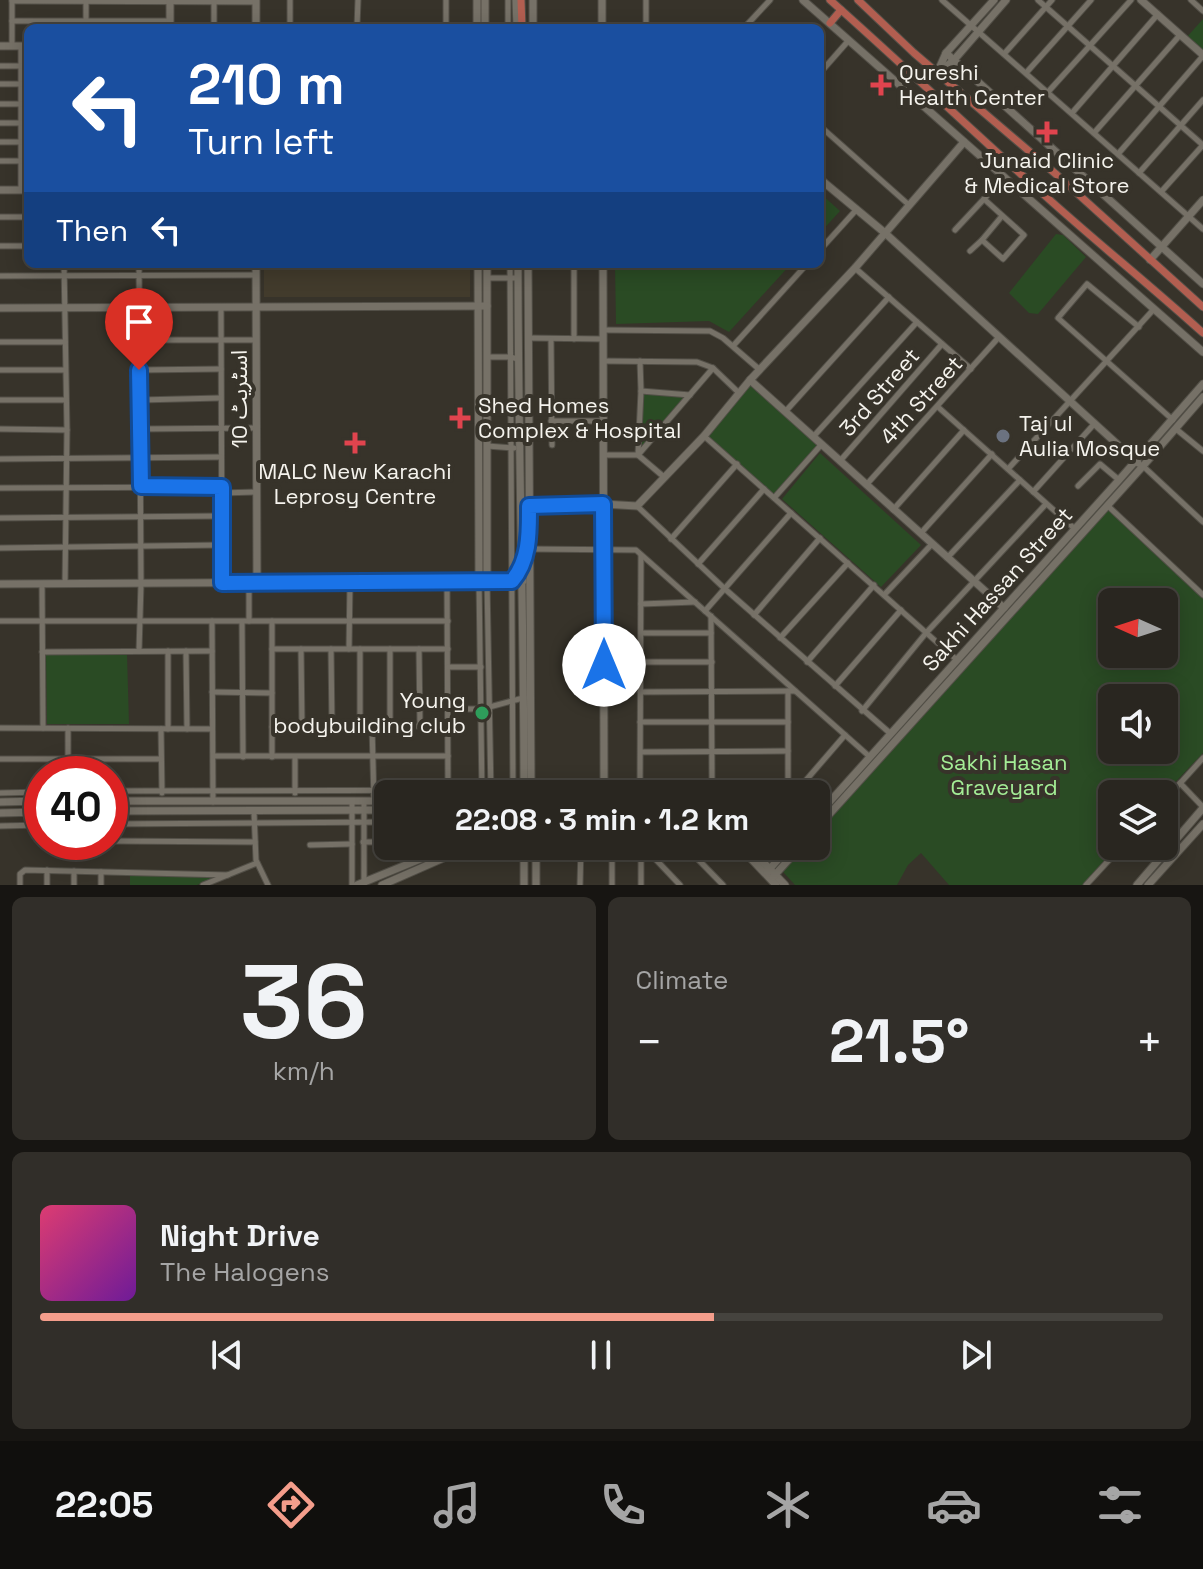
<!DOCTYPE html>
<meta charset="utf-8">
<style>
:root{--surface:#292620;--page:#312e29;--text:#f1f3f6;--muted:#a5a5a5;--line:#45433e;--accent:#f49d8b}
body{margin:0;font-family:"Space Grotesk","Noto Sans Arabic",sans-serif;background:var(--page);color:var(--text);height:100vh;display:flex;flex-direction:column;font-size:30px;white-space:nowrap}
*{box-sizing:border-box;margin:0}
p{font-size:26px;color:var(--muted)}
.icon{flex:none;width:44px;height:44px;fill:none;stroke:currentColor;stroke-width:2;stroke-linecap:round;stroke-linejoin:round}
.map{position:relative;height:885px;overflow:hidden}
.sheet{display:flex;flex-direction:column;gap:12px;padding:12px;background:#171512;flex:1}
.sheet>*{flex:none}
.guide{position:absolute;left:24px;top:24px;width:800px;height:244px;border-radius:12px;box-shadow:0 4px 20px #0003,0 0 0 2px var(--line);background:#1a4fa0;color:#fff;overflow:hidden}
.needle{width:52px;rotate:273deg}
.buttons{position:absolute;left:1098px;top:588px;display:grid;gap:16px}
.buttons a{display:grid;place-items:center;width:80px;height:80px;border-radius:12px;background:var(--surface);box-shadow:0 4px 20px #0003,0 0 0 2px var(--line);font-size:40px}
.speed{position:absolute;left:24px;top:756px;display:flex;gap:16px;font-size:40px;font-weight:700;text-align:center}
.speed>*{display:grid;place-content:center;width:104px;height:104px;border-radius:50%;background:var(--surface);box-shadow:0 4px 20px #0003,0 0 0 2px var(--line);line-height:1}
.speed .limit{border:12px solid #d22;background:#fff;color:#111}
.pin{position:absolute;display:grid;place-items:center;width:68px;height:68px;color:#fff;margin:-82px -34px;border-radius:50% 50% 50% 0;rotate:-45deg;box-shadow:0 0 8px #0007}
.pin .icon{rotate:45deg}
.me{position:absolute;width:88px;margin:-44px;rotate:0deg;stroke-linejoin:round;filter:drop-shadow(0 0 6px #0008)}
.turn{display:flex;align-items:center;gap:28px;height:168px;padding:0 32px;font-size:36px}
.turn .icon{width:104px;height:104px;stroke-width:2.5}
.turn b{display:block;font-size:56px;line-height:68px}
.then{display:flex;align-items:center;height:76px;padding:0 32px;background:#0003;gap:16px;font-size:30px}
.big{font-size:60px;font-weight:700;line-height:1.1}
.sheet .widget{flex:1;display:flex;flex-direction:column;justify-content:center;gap:12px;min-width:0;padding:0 28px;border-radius:12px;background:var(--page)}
.sheet .dial{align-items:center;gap:0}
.dial b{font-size:104px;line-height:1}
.song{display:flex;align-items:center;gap:24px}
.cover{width:96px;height:96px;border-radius:12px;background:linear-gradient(135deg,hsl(340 70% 55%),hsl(280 70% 35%))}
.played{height:8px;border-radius:4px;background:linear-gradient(90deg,var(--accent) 60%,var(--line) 60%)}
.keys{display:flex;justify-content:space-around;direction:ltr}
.heat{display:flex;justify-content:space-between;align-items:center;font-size:44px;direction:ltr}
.sheet .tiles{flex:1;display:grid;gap:12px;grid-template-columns:1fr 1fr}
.widget:last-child{grid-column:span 2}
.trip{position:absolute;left:374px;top:780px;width:456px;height:80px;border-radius:12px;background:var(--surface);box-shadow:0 4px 20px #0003,0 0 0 2px var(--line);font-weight:700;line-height:80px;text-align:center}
.tab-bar{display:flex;height:128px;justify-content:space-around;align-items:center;background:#100f0d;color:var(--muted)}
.tab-bar .icon{width:56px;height:56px}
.tab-bar .selected{color:var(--accent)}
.tab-bar b{font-size:36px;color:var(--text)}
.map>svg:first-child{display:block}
.built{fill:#423b2c}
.green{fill:#2a4b24;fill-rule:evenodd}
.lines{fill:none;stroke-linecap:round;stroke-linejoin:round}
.street-casing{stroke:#524f47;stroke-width:7}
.secondary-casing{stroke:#524f47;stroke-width:9}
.primary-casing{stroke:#524f47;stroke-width:9}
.street{stroke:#767167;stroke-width:5}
.secondary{stroke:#767167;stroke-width:7}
.primary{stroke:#b25e50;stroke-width:7}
.route-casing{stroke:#114b97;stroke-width:20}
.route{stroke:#1a73e8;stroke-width:14}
.health-dot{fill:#e0444e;stroke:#37332a;stroke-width:3}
.worship-dot{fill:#6b7280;stroke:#37332a;stroke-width:3}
.leisure-dot{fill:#2e9e5b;stroke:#37332a;stroke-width:3}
.labels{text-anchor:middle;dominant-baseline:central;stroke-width:8;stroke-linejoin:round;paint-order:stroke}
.poi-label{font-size:22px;fill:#f5f3ed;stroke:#37332a;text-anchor:start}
.street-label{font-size:22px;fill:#f5f3ed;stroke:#37332a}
.park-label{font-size:22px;fill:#a4ed96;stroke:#37332a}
</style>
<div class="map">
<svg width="1203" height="885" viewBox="0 0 1203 885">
<rect width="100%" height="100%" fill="#37332a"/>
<rect class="built" x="264" y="264" width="206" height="33"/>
<g class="green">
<path d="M1203 19V53L1186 38Z"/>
<path d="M820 193 840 211 820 233Z"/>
<path d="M1056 234 1063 235 1086 257 1038 314 1029 313 1009 293Z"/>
<path d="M615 264H791L729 332 709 321 616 324Z"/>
<path d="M750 380 821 445 774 498 704 436Z"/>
<path d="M641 391 690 395 638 455Z"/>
<path d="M820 453 921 545 881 587 782 499Z"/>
<path d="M1101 500 1203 595V753L1164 794H1112V846H1117L1083 885H949L921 853 908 865 897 885H795L775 863 790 846H816V817ZM1112 602H1164V654H1112ZM1112 698H1164V750H1112Z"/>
<path d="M127 654 129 724H47L46 655Z"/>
<path d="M130 875 219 876 197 885H130Z"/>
</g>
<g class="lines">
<defs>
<g id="street">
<path d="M12 0V46"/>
<path d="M290 0V27"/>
<path d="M446 0V27"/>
<path d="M508 0V28"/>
<path d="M942 0 1203 229"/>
<path d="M1038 0 1203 145"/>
<path d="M1191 0 1203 11"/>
<path d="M12 1 256 2"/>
<path d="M86 1V28"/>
<path d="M12 21H170"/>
<path d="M290 26H446"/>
<path d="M646 26H696"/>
<path d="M357 27 358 0"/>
<path d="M646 27V0"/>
<path d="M214 28V2"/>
<path d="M744 28 770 0"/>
<path d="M21 46V190"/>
<path d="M1004 54 1052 0"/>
<path d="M0 66H21"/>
<path d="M820 73 849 40"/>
<path d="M1026 73 1091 0"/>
<path d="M0 84H21"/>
<path d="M1048 92 1131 0"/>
<path d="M0 104H21"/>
<path d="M1072 113 1158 14"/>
<path d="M0 123H21"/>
<path d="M820 126 909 205"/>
<path d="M1094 133 1180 35"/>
<path d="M0 142H21"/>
<path d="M1118 154 1203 56"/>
<path d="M0 161H21"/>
<path d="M1139 173 1203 100"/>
<path d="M1161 192 1203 145"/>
<path d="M0 217H28"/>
<path d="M955 230 984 199"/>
<path d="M982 240 1002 216"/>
<path d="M0 246H28"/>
<path d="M820 250 857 209"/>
<path d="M970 251 982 240 1003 259 1024 235 984 199 1003 177"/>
<path d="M64 264 67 430 65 584"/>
<path d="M510 264 513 794"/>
<path d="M574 264V339"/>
<path d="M855 268 971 369"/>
<path d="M0 276 256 275"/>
<path d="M487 278H518"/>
<path d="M221 307 222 582"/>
<path d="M1139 327 1087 284 1058 318 1173 420"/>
<path d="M603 330 710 331 723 338 760 370"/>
<path d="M529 338 603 339"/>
<path d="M140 340H256"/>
<path d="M551 340 552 445"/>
<path d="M0 342H65"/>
<path d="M733 346 807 264"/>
<path d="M487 357H510L518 359"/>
<path d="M603 361 697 362 713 368 739 393"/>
<path d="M640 361 641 391 638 455 664 477"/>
<path d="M0 370H65"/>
<path d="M139 370 221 369"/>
<path d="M641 391 690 395"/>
<path d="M0 400H65"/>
<path d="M140 400 220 398"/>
<path d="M938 407 1075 529"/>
<path d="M785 412 889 297"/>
<path d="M551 421H603"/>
<path d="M0 429 67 430"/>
<path d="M140 429 257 428"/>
<path d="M1176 429 1203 451"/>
<path d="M704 436 957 660"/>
<path d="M813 437 917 322"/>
<path d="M487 446 514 448"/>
<path d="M603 455H638L713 368"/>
<path d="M0 459 221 457"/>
<path d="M840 461 942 344"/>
<path d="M1143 466 1203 522"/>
<path d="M1008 469 1154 309"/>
<path d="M867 484 999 337"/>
<path d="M1078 486 1100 464 1119 480"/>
<path d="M0 488 222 487"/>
<path d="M1033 492 1095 423"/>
<path d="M221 493 256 492"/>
<path d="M774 498 821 445"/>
<path d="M637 506 725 589 891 734"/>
<path d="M1108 506 1203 595"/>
<path d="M893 510 964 430"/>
<path d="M0 518 221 516"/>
<path d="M921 533 992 454"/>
<path d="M671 539 737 464"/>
<path d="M0 548 221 545"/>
<path d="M529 549 636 550 870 757"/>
<path d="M947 558 1020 480"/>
<path d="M698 564 764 489"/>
<path d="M479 581 482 794"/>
<path d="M447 582 448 793"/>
<path d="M487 582 491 794"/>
<path d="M42 584 43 728"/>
<path d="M884 595 932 544"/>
<path d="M641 604 695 602"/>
<path d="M705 611 791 513"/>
<path d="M754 615 820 538"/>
<path d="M711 616 712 782"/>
<path d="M0 621H448"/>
<path d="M212 621 213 802"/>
<path d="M249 621V583"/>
<path d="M242 622 243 757"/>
<path d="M641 633H711"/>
<path d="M780 638 848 563"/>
<path d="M272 649H448"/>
<path d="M301 649 302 727"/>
<path d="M331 649 332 727"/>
<path d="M349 649 350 582"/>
<path d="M390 649V726"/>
<path d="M419 649 420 726"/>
<path d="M139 651 141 584 139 264"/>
<path d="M186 651 187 729"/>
<path d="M42 652 212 651"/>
<path d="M641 662H712"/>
<path d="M807 662 874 585"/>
<path d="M448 667H481"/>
<path d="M835 686 901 610"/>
<path d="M212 692 272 693"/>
<path d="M640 692 795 691"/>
<path d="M448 709H482L523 698"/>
<path d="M862 711 926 633 1046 504"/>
<path d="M640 722H788"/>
<path d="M372 726 374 801"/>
<path d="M272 727 448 726"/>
<path d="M360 727V649"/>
<path d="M0 728 212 729"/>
<path d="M68 728V774"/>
<path d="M161 729 162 793"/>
<path d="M168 729V651"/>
<path d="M641 752 788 751"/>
<path d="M214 756H448"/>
<path d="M272 757V621"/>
<path d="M0 759H161"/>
<path d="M640 782 641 555"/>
<path d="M788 782V691"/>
<path d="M746 783 757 794"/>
<path d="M1180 783 1203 807"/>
<path d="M110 791 526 790"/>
<path d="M0 793 42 792"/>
<path d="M295 793V757"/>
<path d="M795 793 845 735"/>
<path d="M554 794V783L788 782 798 794"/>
<path d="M694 794 702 782 713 794"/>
<path d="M352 801V885"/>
<path d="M364 801V884"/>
<path d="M1164 801 1203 758"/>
<path d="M254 812 256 860 268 885"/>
<path d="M110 824 388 822"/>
<path d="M0 826 42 825"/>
<path d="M110 841 255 842"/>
<path d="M363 842H388"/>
<path d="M310 845 352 844"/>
<path d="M643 846 680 885"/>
<path d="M685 846 723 885"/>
<path d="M47 870V885"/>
<path d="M74 871V885"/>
<path d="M101 872V885"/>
<path d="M20 885V874L25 870 228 875"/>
<path d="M203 885 257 863"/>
<path d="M580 885 581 846"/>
<path d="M612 885V846"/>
<path d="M641 885V846"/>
<path d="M1086 885 1122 846"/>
</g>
<g id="secondary">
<path d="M256 0V28"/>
<path d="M477 0V28"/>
<path d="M516 0 517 28"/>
<path d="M533 0V28"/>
<path d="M602 0V28"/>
<path d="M803 0 1203 352"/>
<path d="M1141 0 1203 55"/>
<path d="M170 28V0"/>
<path d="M485 28V0"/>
<path d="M0 46H28"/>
<path d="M946 53 1203 284"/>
<path d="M938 71 946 53 994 0"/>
<path d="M937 73 953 61 1006 0"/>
<path d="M820 179 885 233 1138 463"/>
<path d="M0 190H28"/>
<path d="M1150 260 1203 200"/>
<path d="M256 264 257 583"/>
<path d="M478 264 479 581"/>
<path d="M487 264V581"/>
<path d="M518 264C518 441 524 617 524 794"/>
<path d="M528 264 531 783 533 794"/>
<path d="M603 264 604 782"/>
<path d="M0 308 487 306"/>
<path d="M750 380 1004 608"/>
<path d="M529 506 603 504 637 506 704 436 750 380 855 268 964 142"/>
<path d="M0 584 523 581"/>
<path d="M562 794 664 788 681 789 696 794"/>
<path d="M110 801H388"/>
<path d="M0 802 42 801"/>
<path d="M110 811 388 810"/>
<path d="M0 813 42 812"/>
<path d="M816 817 1119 480 1203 384"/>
<path d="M816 829 1143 466 1203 397"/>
<path d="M524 846V885"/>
<path d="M739 846 776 885"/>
<path d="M748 846 785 885"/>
<path d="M767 872 790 846"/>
<path d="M773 877 801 846"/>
<path d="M357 885 452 846"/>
<path d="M382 885 471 846"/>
<path d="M536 885V846"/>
<path d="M1137 885 1203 808"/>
<path d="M1148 885 1203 824"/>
</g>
<g id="primary">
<path d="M521 0 522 28"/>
<path d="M830 0C901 63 970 129 1042 193 1095 241 1150 285 1203 333"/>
<path d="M858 0 914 53 1057 175 1203 307"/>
<path d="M830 23 841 10"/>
</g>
</defs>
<use href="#street" class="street-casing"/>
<use href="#secondary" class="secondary-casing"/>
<use href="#primary" class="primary-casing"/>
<use href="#street" class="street"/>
<use href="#secondary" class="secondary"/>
<use href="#primary" class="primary"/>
</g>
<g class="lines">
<defs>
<path id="route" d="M139 370 141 486 222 487V583L512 581C530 560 529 532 529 506L603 504 604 665"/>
</defs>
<use href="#route" class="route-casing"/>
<use href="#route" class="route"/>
</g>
<g class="health-dot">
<path d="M877 73h8v8h8v8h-8v8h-8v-8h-8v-8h8z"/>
<path d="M1043 120h8v8h8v8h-8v8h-8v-8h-8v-8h8z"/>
<path d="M456 406h8v8h8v8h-8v8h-8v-8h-8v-8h8z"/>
<path d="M351 431h8v8h8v8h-8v8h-8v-8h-8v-8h8z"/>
</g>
<circle class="worship-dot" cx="1003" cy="436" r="8"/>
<circle class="leisure-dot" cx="482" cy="713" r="8"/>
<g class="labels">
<g class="poi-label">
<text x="899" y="72">Qureshi<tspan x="899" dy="25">Health Center</tspan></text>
<text x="1047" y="160" text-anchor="middle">Junaid Clinic<tspan x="1047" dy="25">&amp; Medical Store</tspan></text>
<text x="478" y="405">Shed Homes<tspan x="478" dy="25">Complex &amp; Hospital</tspan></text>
<text x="1019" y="423">Taj ul<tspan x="1019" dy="25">Aulia Mosque</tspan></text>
<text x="355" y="471" text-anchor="middle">MALC New Karachi<tspan x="355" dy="25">Leprosy Centre</tspan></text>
<text x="466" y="700" text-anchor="end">Young<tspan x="466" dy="25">bodybuilding club</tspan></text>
</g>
<g class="street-label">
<text transform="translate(879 392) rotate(-49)">3rd Street</text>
<text transform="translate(239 399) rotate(-90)">اسٹریٹ 10</text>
<text transform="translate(921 400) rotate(-48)">4th Street</text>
<text transform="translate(997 589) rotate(-48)">Sakhi Hassan Street</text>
</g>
<g class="park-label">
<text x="1004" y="762">Sakhi Hasan<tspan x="1004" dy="25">Graveyard</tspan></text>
</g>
</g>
</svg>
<div class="buttons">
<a><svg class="needle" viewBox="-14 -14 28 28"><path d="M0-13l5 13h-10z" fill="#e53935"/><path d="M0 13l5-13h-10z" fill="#a5a5a5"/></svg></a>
<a><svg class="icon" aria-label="sound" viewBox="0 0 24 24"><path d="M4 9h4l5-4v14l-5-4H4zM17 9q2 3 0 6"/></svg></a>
<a><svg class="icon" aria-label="layers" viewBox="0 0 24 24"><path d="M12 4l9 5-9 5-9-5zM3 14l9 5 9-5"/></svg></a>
</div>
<div class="speed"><div class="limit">40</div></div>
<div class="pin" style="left:139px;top:370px;background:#d93025"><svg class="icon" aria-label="arrive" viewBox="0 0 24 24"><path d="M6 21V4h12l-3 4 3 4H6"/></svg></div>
<svg class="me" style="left:604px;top:665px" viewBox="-20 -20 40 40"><circle r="19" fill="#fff"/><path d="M0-13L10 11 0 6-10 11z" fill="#1a73e8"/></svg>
<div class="trip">22:08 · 3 min · 1.2 km</div>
<div class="guide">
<div class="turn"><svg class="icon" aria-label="left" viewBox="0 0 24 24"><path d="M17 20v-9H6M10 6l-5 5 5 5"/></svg><div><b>210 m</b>Turn left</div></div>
<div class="then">Then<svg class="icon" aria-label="left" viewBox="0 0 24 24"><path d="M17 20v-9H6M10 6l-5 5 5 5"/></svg></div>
</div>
</div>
<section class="sheet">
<div class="tiles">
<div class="widget dial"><b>36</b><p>km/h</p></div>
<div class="widget"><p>Climate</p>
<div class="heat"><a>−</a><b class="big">21.5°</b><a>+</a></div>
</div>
<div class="widget">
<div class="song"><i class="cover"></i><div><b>Night Drive</b><p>The Halogens</p></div></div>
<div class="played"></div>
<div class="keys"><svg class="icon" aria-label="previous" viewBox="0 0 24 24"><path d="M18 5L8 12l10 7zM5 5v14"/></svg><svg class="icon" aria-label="pause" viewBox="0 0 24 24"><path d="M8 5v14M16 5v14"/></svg><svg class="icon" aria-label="next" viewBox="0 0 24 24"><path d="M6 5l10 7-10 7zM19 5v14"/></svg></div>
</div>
</div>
</section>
<nav class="tab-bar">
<b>22:05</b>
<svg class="icon selected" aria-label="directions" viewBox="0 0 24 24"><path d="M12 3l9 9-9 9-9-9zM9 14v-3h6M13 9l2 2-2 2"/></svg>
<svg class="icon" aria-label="music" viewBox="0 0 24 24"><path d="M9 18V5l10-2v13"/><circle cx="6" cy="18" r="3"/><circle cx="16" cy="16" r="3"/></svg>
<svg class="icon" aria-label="phone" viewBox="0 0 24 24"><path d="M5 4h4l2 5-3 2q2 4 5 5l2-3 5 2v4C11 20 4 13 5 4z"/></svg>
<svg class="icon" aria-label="climate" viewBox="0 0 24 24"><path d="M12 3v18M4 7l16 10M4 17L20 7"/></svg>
<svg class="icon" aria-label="car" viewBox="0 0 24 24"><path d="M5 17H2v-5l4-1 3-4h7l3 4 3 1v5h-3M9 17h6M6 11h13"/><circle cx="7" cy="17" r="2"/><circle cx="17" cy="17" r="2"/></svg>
<svg class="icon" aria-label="filters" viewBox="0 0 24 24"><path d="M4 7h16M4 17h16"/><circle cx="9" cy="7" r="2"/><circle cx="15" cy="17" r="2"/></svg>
</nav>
